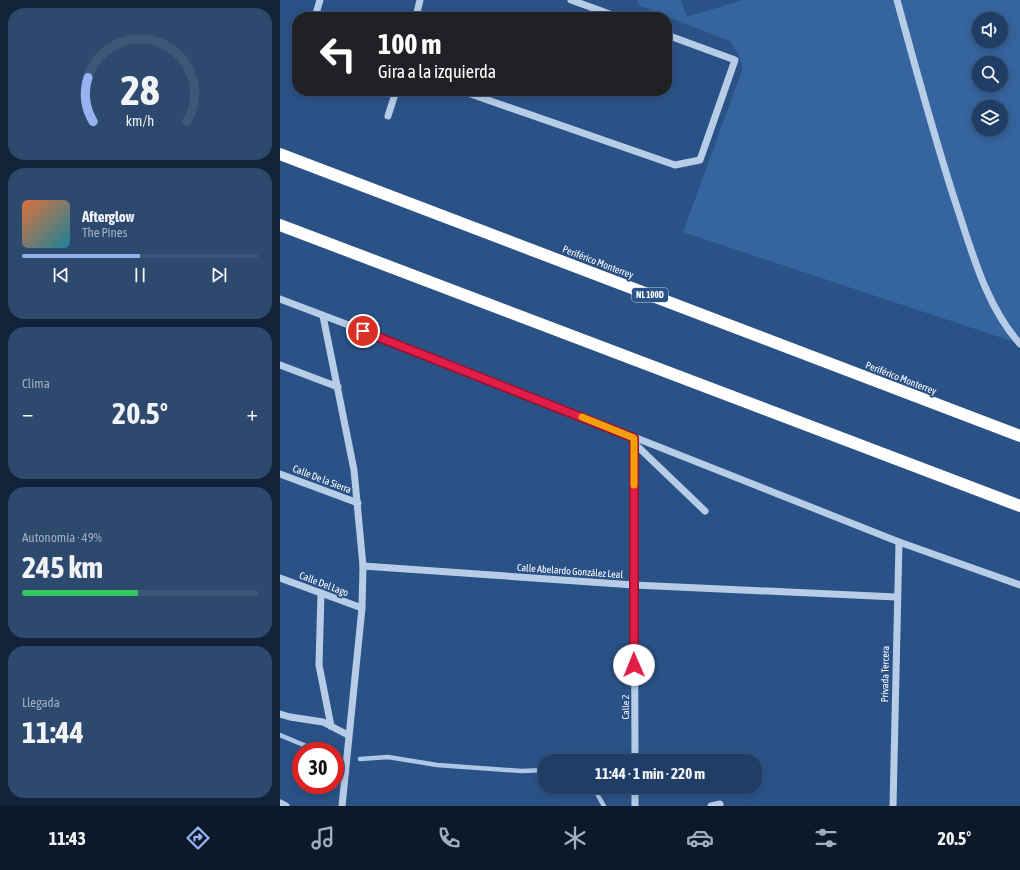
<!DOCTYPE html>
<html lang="es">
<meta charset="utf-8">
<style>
:root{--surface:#203e65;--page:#2d496e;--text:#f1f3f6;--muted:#a2aebf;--line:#3d5779;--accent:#95b2f1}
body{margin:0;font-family:"Asap Condensed",sans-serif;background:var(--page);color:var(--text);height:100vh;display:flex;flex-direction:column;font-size:15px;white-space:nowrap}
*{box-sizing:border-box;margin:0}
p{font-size:13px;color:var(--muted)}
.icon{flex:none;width:22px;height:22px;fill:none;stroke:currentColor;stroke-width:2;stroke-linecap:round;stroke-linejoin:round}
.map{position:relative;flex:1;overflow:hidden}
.drawer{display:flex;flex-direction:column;gap:8px;padding:8px;background:#122238;width:280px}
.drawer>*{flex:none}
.top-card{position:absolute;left:12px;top:12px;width:380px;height:84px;border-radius:16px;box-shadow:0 2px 10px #0003,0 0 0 1px var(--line);background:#202124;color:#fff;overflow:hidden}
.controls{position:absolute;left:692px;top:12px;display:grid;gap:8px}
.controls a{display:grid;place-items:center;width:36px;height:36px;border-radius:50%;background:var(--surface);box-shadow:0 2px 10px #0003,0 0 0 1px var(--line);font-size:20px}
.speed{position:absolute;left:12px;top:742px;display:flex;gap:8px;font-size:20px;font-weight:700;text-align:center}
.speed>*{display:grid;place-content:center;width:52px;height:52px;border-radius:50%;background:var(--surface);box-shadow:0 2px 10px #0003,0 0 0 1px var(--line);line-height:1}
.speed .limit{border:6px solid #d22;background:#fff;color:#111}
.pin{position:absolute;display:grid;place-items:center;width:34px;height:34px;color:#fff;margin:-17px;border:2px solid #fff;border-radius:50%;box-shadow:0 1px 4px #0007}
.me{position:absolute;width:44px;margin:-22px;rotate:359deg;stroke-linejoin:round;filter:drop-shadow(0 0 3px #0008)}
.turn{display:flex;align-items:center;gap:14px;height:84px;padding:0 20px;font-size:18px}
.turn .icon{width:52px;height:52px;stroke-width:2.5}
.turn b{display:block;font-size:28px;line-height:34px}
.big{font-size:30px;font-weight:700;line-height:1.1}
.drawer .tile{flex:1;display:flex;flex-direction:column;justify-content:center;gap:6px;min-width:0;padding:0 14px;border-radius:16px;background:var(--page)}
.drawer .dial{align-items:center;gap:0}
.dial svg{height:104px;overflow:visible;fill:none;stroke:var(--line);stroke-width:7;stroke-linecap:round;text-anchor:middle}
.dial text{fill:var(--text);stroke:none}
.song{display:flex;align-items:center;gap:12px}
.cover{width:48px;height:48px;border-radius:6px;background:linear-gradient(135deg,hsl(20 70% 55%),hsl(190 70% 35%))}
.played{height:4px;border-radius:2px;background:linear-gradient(90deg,var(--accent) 50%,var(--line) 50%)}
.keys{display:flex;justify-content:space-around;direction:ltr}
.heat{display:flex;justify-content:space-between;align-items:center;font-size:22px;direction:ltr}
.charge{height:6px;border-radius:3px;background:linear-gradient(90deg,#34c759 49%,var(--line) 0)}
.trip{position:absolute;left:258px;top:754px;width:224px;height:40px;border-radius:16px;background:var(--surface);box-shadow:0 2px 10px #0003,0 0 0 1px var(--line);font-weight:700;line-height:40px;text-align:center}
.menu{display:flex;height:64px;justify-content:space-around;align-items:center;background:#0d1928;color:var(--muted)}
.menu .icon{width:28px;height:28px}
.menu .on{color:var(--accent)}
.menu b{font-size:18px;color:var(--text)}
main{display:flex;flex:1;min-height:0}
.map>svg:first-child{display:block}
.green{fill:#36649e;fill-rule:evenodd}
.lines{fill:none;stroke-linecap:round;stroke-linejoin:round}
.stream{stroke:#acc7e7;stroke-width:4.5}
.minor{stroke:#b7cde7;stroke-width:7}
.highway{stroke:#fff;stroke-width:12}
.route-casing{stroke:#92132f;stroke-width:10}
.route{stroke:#e11d48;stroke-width:7}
.slow{stroke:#f59e0b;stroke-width:7}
.labels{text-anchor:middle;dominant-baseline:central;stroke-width:4;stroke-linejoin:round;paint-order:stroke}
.shield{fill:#2b5287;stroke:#bfcbdb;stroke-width:1}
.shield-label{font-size:9px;font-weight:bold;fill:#fff}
.street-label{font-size:10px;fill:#fff;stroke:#2b5287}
</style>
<main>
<section class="drawer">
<div class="tile dial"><svg viewBox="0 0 100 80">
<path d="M14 69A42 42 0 1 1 86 69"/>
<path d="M14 69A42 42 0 0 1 10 35" stroke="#95b2f1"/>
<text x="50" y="56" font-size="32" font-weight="700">28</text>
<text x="50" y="72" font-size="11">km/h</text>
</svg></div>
<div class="tile">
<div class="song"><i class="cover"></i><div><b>Afterglow</b><p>The Pines</p></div></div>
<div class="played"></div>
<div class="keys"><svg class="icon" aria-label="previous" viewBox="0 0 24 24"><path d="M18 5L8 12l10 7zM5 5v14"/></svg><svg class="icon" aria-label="pause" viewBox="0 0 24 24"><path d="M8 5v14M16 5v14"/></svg><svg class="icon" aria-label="next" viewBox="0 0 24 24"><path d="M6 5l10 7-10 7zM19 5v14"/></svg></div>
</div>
<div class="tile"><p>Clima</p>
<div class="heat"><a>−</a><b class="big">20.5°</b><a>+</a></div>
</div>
<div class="tile"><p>Autonomía · 49%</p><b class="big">245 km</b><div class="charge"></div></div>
<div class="tile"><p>Llegada</p><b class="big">11:44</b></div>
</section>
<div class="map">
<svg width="740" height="806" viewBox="0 0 740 806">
<rect width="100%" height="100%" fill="#2b5287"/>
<path class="green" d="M357 0H401L407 17 463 0H740V344L403 232 463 68 458 54 450 41 360 6ZM699 19H721V41H699ZM699 63H721V85H699ZM699 107H721V129H699Z"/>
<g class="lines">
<g class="stream">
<path d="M0 735 38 751"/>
<path d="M55 758 59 760"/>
<path d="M80 759 108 757 157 765 242 771 265 770"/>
<path d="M310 787 316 792 324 806"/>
</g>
<g class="minor">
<path d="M291 0 338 17"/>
<path d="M617 0C636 69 654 137 676 204 692 252 706 306 740 344"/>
<path d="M35 17 40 0"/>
<path d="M136 17 140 0"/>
<path d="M16 76 17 73"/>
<path d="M182 91 395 165 420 160 455 60 387 35"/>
<path d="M108 116 116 91"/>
<path d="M0 299 124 346 619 542 740 585"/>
<path d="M43 316 74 470 83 566 82 608 62 806"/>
<path d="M0 365 58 387"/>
<path d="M354 438 355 761"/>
<path d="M354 443 425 511"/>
<path d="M0 474 78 503"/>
<path d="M83 566 354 585 616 597"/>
<path d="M0 578 82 608"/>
<path d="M41 593 39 665 51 726"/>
<path d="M0 714 10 717 43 722 68 735"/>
<path d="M355 787V806"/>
<path d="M0 803 6 806"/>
<path d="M431 806 440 804"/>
<path d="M613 806 619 542"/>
</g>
<g class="highway">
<path d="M0 154 740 436"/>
<path d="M0 225 740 506"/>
</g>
</g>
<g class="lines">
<defs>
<path id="route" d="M83 331 354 438V665"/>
</defs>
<use href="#route" class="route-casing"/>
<use href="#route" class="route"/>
<path class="slow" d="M302 417 354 438V485"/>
</g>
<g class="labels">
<rect class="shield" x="352" y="288" width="36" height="14" rx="3"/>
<g class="shield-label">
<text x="370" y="295">NL 100D</text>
</g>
<g class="street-label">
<text transform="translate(318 262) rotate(21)">Periférico Monterrey</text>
<text transform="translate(621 378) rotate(21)">Periférico Monterrey</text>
<text transform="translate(42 479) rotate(21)">Calle De la Sierra</text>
<text transform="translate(290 571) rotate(4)">Calle Abelardo González Leal</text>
<text transform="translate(44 584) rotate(21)">Calle Del Lago</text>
<text transform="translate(605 674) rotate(-89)">Privada Tercera</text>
<text transform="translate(345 707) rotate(-90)">Calle 2</text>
</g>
</g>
</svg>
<div class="controls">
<a><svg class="icon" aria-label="sound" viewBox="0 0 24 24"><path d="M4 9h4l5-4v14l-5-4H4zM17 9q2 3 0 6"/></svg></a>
<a><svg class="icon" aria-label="search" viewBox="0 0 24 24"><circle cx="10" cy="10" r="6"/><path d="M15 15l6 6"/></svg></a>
<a><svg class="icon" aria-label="layers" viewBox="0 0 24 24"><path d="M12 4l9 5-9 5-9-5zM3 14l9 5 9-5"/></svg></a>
</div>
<div class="speed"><div class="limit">30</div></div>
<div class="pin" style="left:83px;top:331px;background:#d93025"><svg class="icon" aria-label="arrive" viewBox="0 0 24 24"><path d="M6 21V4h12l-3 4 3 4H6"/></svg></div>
<svg class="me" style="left:354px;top:665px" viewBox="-20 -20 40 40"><circle r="19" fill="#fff"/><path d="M0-13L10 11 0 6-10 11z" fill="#e11d48"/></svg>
<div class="trip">11:44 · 1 min · 220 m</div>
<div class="top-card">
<div class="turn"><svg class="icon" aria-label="left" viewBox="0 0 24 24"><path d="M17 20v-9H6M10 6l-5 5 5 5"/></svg><div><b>100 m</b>Gira a la izquierda</div></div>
</div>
</div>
</main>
<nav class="menu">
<b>11:43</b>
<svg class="icon on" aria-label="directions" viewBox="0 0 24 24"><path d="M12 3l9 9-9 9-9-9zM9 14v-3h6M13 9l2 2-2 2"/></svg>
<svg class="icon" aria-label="music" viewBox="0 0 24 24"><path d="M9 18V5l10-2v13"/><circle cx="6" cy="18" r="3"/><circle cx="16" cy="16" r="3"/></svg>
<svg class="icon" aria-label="phone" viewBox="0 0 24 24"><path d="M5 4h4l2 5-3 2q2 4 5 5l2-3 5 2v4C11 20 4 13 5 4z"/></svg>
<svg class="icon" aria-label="climate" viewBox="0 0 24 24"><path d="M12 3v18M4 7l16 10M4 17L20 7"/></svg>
<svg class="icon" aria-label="car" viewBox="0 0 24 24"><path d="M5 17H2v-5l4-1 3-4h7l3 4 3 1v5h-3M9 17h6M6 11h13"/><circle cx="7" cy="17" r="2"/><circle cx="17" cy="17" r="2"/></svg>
<svg class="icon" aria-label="filters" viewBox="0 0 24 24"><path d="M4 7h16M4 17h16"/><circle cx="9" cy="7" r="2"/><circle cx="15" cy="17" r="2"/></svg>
<b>20.5°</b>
</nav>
